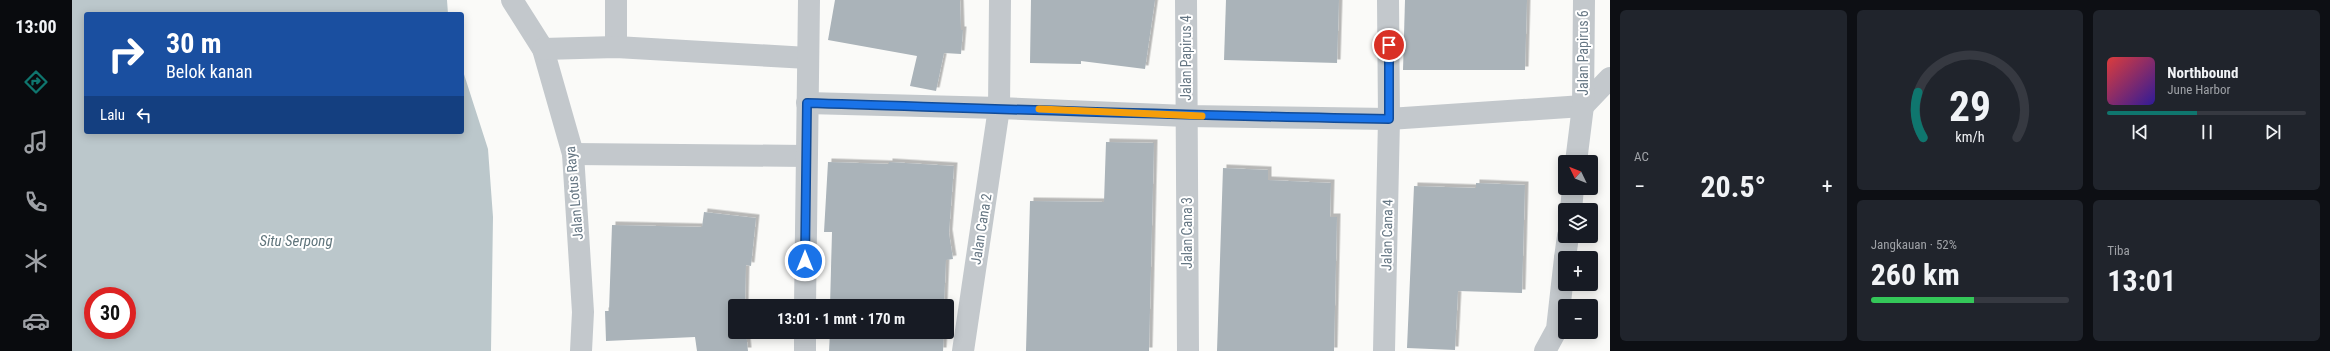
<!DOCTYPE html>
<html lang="id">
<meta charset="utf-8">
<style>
:root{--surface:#171b24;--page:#20242c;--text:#f1f3f6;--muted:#9ea1a6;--line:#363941;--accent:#0f766e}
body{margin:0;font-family:"Roboto Condensed",sans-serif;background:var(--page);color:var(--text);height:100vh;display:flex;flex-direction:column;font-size:15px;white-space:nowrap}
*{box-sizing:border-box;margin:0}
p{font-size:13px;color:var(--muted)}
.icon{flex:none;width:22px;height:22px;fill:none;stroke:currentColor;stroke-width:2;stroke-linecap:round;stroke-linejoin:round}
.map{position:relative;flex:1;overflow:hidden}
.details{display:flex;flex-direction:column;gap:10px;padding:10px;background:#0d0f14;width:720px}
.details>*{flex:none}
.guide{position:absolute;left:12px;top:12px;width:380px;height:122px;border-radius:4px;box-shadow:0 2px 10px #0003;background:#1a4fa0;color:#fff;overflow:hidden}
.needle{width:26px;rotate:313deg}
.tools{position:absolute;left:1486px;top:155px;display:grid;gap:8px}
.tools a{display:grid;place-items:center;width:40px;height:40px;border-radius:4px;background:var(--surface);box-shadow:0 2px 10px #0003;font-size:20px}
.speed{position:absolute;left:12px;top:287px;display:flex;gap:8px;font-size:20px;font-weight:700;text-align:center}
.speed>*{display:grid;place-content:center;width:52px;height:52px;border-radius:50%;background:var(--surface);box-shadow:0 2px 10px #0003;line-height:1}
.speed .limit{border:6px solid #d22;background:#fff;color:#111}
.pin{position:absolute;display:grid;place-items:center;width:34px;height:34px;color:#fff;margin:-17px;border:2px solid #fff;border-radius:50%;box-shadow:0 1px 4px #0007}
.me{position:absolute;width:44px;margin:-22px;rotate:0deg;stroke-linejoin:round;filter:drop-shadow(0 0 3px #0008)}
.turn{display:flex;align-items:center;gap:14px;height:84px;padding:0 16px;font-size:18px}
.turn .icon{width:52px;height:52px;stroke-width:2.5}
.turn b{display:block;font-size:28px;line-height:34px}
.then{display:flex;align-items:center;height:38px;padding:0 16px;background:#0003;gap:8px;font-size:15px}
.big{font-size:30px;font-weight:700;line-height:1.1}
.details .widget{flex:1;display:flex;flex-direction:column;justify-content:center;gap:6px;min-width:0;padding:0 14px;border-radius:6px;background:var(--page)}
.details .dial{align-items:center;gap:0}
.dial svg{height:104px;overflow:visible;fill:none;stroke:var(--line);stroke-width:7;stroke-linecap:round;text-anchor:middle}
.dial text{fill:var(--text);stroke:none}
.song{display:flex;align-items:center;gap:12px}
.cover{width:48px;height:48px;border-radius:6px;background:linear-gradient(135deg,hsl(0 70% 55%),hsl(250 70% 35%))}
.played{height:4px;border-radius:2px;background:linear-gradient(90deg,var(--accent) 45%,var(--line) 45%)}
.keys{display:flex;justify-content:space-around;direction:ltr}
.heat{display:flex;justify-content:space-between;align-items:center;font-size:22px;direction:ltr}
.charge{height:6px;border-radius:3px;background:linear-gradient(90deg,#34c759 52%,var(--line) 0)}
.details .tiles{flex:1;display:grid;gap:10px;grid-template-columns:repeat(3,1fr)}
.widget:first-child{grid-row:span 2}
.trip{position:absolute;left:656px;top:299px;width:226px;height:40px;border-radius:4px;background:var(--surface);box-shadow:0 2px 10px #0003;font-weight:700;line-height:40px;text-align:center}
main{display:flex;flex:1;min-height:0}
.tab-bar{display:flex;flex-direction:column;width:72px;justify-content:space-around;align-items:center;background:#090b0e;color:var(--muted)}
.tab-bar .icon{width:28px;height:28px}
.tab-bar .on{color:var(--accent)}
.tab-bar b{font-size:18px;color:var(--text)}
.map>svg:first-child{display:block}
.water{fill:#bbc7cb;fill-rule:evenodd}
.building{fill:#aab3b9;filter:url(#shadow)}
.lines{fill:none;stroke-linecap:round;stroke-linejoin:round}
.minor{stroke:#c3c8cc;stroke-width:22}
.route-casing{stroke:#114b97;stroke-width:10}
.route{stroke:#1a73e8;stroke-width:7}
.slow{stroke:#f59e0b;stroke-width:7}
.labels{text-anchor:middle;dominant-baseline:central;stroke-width:4;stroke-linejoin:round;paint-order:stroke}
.street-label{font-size:14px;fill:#657683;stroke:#fff}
.water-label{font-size:15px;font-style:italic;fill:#60757c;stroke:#fff}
</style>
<main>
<nav class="tab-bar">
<b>13:00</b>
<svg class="icon on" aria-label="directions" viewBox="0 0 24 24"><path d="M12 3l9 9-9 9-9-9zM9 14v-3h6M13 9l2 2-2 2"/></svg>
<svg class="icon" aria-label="music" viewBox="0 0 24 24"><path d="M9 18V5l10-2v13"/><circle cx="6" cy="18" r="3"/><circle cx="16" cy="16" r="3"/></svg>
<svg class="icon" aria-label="phone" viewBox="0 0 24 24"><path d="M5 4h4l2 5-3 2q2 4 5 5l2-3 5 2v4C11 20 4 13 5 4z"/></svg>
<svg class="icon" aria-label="climate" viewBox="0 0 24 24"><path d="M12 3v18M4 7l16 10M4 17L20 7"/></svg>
<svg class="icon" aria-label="car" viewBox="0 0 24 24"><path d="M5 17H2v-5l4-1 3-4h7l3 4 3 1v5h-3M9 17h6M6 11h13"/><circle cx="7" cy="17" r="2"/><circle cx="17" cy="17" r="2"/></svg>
</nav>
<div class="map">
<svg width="1538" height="351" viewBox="0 0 1538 351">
<defs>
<filter id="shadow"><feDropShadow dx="3.5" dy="-3.5" stdDeviation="0" flood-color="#0004"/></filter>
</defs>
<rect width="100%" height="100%" fill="#fafaf8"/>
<path class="water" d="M0 0H375L376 14H14V132H390V68L416 149 421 217 419 351H0ZM21 296H55V330H21Z"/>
<g class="building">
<path d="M763 0H888L889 30H891L889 54 872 53 864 91 838 86 845 56 756 40Z"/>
<path d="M959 0H1083L1073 69 1009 61V64L958 63Z"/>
<path d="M1154 0H1267L1265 63 1152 60Z"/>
<path d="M1333 0H1455L1453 70H1331Z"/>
<path d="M1034 142 1082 143 1077 351H954L958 201 1032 202Z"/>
<path d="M756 162 817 164V162L882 166 877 233 881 259 874 260 872 306H758L760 232H752Z"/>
<path d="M1151 168 1196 170V180L1259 183 1258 217H1265L1262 351H1145Z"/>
<path d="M1404 183 1453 185 1450 293 1386 291 1383 350 1335 348 1342 186 1404 188Z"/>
<path d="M632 212 684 218 679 266 674 265 673 306H663V332H674L676 351H625L623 337 534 341 533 311H537L540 225 630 227Z"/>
<path d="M758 332H872L871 351H757Z"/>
</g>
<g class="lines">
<g class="minor">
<path d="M440 0 471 49 501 154 511 312 509 351"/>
<path d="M1114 0 1116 351"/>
<path d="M544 47V0"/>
<path d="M471 49 544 47 736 58"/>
<path d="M735 103 927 108 1114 116 1317 119 1511 106"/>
<path d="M1511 106 1538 78"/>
<path d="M501 154 734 156"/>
<path d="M1504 162 1511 106 1512 0"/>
<path d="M1499 210 1501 188"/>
<path d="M1493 258 1496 236"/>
<path d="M733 306 737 0"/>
<path d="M733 351V332"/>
<path d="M891 351 927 108 928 0"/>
<path d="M1312 351 1317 119 1316 0"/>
<path d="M1473 351 1485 329 1493 258"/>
</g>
</g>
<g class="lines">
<defs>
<path id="route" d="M733 261 735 103C929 109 1123 116 1317 119V45"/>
</defs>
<use href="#route" class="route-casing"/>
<use href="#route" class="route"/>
<path class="slow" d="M967 109 1130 116"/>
</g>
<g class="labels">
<g class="street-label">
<text transform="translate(1511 53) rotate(-90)">Jalan Papirus 6</text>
<text transform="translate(1114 58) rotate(-90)">Jalan Papirus 4</text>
<text transform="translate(502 193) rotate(-95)">Jalan Lotus Raya</text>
<text transform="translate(909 229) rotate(-81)">Jalan Cana 2</text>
<text transform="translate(1115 233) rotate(-90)">Jalan Cana 3</text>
<text transform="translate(1315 235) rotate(-89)">Jalan Cana 4</text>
</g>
<g class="water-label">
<text x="224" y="241">Situ Serpong</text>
</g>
</g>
</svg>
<div class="tools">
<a><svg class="needle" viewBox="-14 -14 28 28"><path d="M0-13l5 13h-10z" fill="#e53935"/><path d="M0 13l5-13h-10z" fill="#9ea1a6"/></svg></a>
<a><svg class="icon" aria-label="layers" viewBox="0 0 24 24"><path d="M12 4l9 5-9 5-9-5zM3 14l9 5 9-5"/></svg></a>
<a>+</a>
<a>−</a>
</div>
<div class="speed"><div class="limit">30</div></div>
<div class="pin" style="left:1317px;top:45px;background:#d93025"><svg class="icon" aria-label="arrive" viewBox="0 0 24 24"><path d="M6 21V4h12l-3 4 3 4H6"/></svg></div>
<svg class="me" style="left:733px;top:261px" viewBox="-20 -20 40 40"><circle r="17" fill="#1a73e8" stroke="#fff" stroke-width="3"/><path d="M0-11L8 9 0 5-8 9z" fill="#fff"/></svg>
<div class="trip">13:01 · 1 mnt · 170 m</div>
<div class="guide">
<div class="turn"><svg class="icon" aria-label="right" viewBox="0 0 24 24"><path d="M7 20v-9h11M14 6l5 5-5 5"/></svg><div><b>30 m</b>Belok kanan</div></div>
<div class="then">Lalu<svg class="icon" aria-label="left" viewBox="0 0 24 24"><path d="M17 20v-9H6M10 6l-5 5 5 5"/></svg></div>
</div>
</div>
<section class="details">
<div class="tiles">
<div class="widget"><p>AC</p>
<div class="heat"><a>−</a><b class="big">20.5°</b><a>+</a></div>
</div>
<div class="widget dial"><svg viewBox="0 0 100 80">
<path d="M14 69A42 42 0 1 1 86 69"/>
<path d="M14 69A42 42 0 0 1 10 34" stroke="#0f766e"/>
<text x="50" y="56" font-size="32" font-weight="700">29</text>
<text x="50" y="72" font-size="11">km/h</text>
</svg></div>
<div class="widget">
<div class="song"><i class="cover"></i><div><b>Northbound</b><p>June Harbor</p></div></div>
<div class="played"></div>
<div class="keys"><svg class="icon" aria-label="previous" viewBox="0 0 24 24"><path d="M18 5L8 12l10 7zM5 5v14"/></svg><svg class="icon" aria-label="pause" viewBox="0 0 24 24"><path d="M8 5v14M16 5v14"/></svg><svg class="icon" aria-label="next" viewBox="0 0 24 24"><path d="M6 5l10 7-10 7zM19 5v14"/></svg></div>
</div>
<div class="widget"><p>Jangkauan · 52%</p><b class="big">260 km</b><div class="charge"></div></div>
<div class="widget"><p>Tiba</p><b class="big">13:01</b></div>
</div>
</section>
</main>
